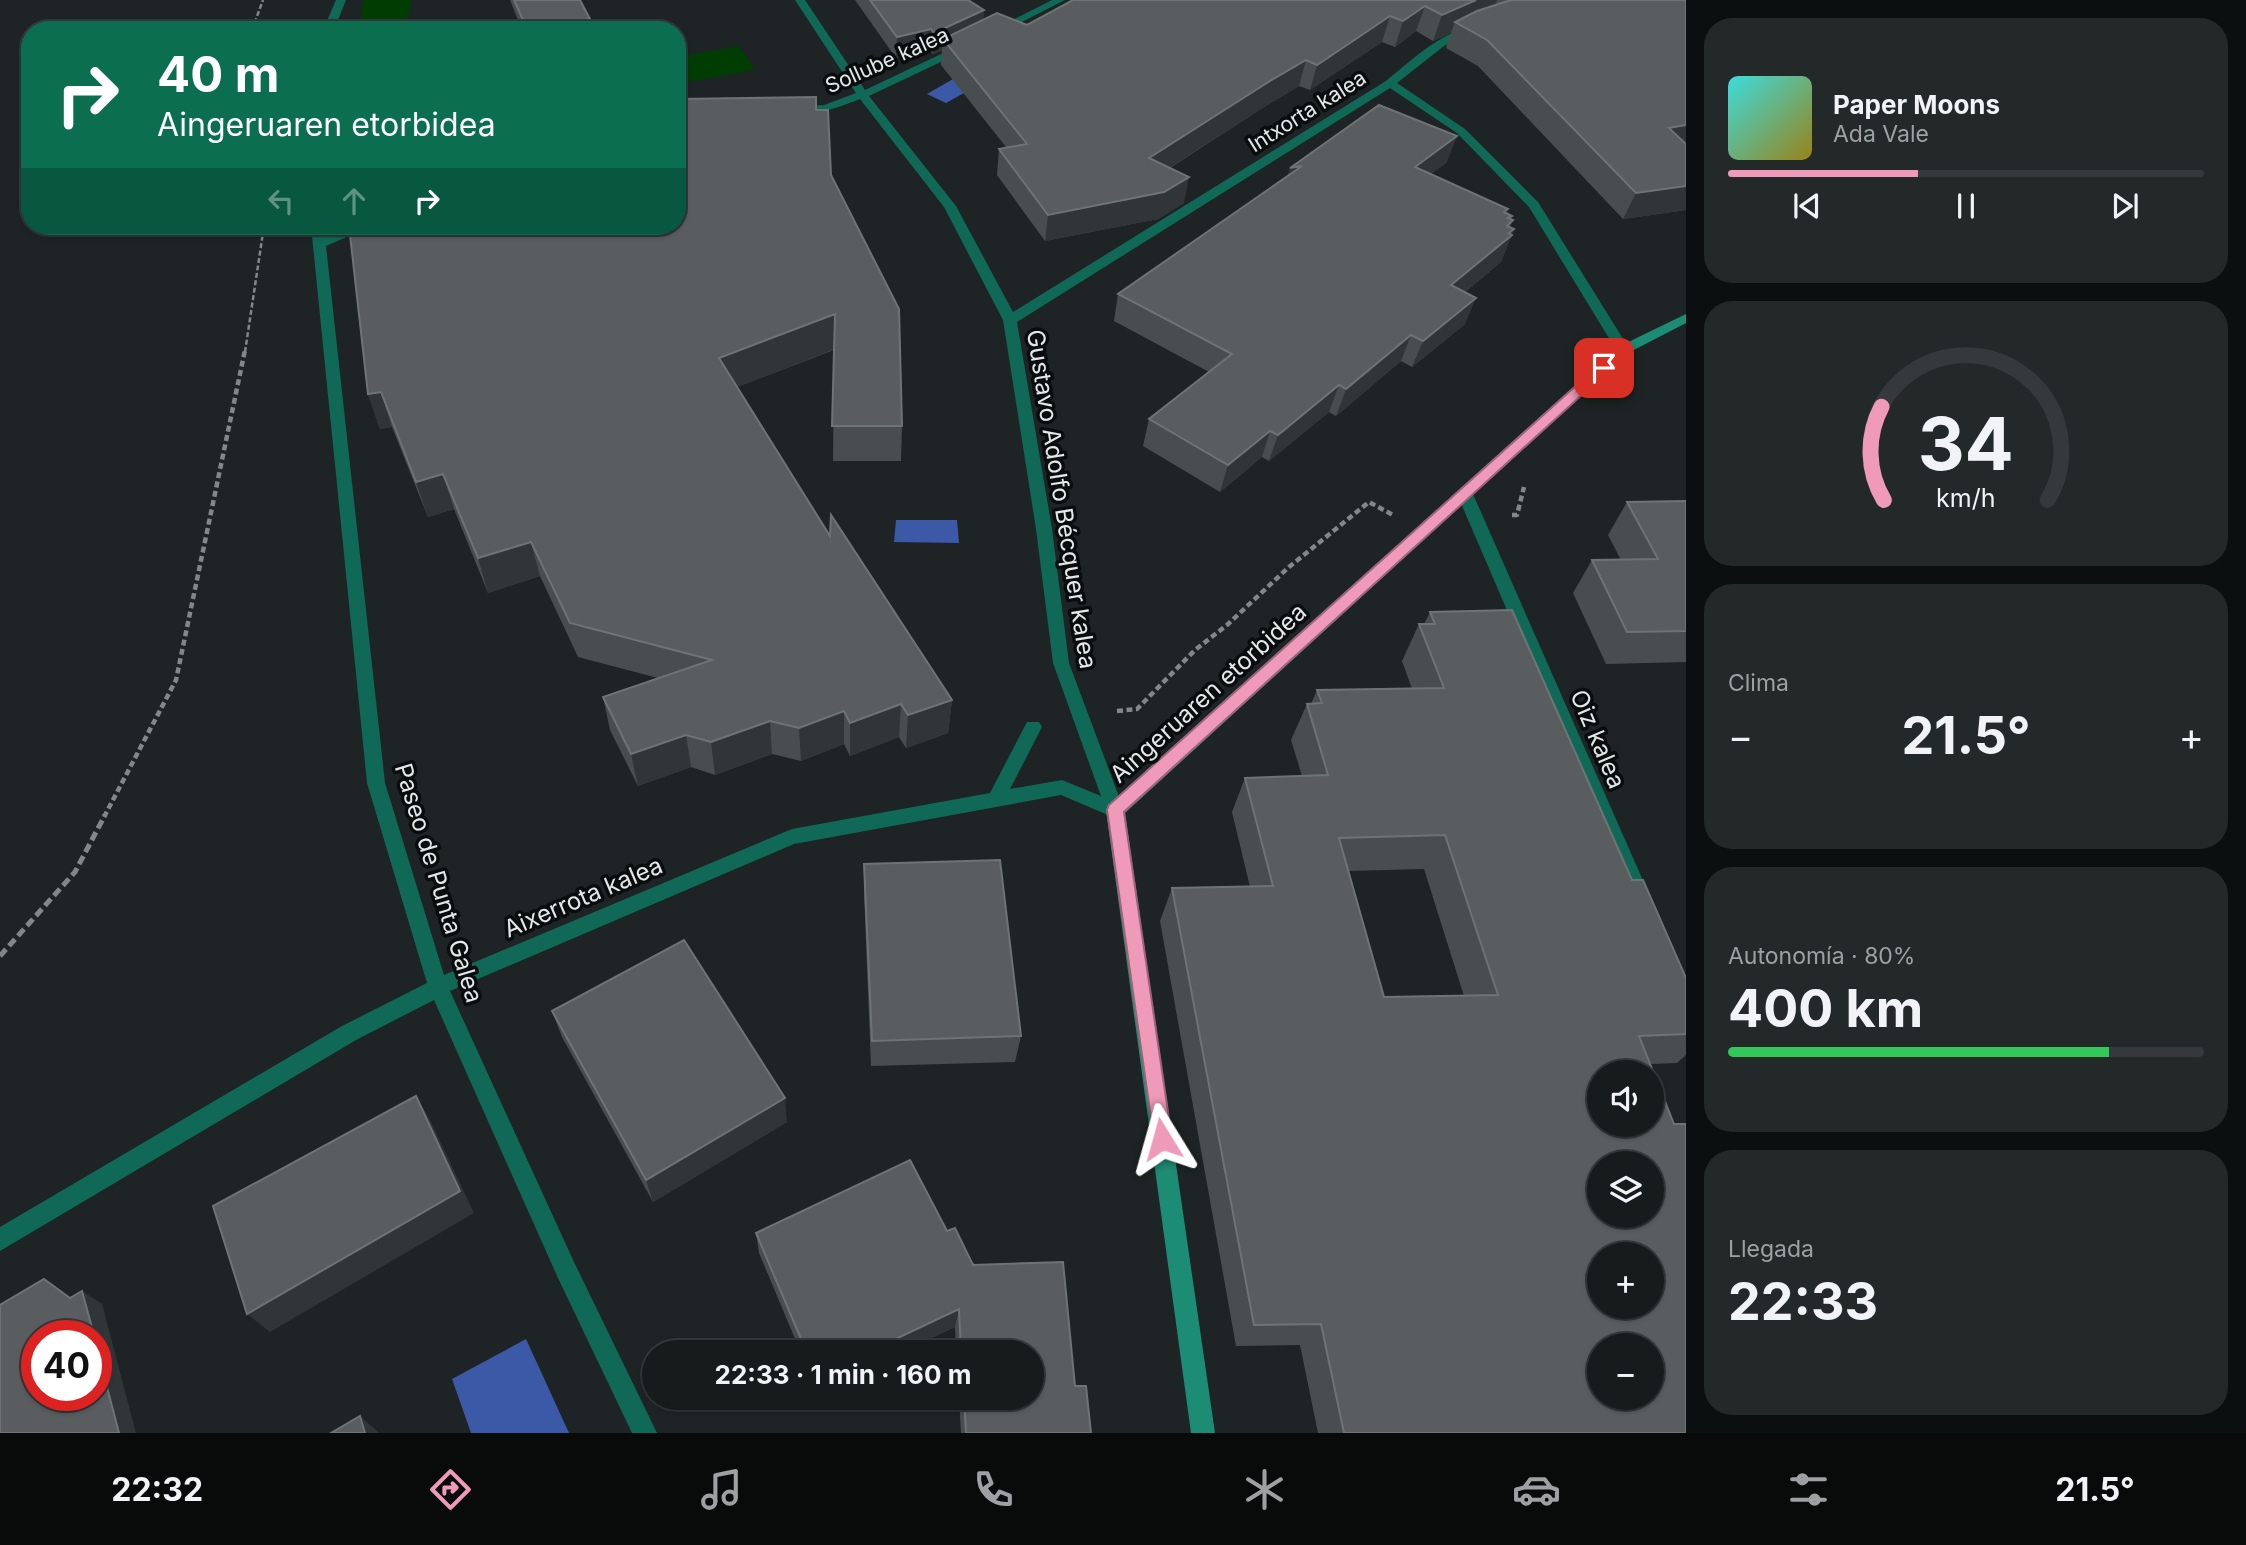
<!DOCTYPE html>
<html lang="es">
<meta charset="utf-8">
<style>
:root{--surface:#161b1c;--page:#232829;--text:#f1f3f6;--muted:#9ea1a3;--line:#35393b;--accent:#ef9ab8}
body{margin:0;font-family:Inter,sans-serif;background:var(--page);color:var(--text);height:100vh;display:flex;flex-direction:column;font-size:26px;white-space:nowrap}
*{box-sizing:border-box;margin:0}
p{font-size:23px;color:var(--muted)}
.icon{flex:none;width:38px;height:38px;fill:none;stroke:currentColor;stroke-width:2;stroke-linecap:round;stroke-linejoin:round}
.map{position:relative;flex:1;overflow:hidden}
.sheet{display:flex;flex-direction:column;gap:18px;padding:18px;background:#0c0f0f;width:560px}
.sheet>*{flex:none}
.guide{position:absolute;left:21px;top:21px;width:665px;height:214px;border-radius:28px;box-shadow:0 2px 5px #0004,0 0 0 2px var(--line);background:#0b6e4f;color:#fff;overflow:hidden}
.tools{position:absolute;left:1587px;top:1060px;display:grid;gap:14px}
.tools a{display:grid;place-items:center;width:77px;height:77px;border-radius:50%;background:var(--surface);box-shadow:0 2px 5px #0004,0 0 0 2px var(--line);font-size:35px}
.speed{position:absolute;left:21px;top:1320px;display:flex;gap:14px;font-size:35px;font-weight:700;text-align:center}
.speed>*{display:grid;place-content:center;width:91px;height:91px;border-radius:50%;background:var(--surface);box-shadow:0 2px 5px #0004,0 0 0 2px var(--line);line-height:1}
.speed .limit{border:10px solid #d22;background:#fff;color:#111}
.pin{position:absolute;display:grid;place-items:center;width:60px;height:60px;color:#fff;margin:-30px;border-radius:14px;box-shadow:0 4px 10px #0006}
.me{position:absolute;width:77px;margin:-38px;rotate:352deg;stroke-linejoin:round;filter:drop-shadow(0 0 5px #0008)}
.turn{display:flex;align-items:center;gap:24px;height:147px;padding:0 21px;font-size:32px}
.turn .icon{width:91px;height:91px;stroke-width:2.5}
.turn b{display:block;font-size:49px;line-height:60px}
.lanes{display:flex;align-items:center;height:66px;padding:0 21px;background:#0003;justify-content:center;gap:35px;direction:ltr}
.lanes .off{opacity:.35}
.big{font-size:52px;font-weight:700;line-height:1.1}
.sheet .widget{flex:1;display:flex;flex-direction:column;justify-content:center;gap:10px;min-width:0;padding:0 24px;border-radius:28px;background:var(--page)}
.sheet .dial{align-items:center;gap:0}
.dial svg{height:182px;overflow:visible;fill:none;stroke:var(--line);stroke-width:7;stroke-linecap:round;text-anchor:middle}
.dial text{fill:var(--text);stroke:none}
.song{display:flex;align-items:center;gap:21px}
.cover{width:84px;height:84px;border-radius:10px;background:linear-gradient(135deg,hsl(180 70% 55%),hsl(50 70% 35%))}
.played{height:7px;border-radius:4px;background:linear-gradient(90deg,var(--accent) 40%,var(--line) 40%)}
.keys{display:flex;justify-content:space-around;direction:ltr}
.heat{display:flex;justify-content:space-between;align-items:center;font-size:38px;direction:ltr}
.charge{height:10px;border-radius:5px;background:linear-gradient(90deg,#34c759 80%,var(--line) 0)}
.trip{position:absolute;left:642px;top:1340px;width:402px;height:70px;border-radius:35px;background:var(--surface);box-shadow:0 2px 5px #0004,0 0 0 2px var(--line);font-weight:700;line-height:70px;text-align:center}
.tab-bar{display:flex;height:112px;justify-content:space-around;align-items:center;background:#090b0b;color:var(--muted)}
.tab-bar .icon{width:49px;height:49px}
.tab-bar .current{color:var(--accent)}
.tab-bar b{font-size:32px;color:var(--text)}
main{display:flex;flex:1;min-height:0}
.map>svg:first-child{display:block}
.green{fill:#013c03}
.water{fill:#3b59a6}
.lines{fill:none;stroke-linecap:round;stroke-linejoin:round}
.path-far2{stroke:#828788;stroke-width:2.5;stroke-dasharray:5 2.5;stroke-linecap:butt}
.path-far1{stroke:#828788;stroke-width:4.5;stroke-dasharray:6 3.5;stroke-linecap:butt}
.path{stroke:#828788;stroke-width:5;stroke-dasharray:9 4.5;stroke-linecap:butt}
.street{fill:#0f6956;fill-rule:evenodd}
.secondary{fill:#1d8c74;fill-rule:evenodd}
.wall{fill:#484d4f;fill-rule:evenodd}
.shaded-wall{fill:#303538}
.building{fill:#595d60;stroke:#6e7375;stroke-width:2;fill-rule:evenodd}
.route{fill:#ef9ab8;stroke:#9b6478;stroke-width:2}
.labels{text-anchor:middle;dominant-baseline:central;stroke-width:7;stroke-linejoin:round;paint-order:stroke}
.far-street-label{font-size:21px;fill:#e4e8e8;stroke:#0a0d0d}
.street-label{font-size:24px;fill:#e4e8e8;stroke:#0a0d0d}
</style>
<main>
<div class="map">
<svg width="1686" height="1433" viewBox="0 0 1686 1433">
<rect width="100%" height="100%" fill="#1e2425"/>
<g class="green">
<path d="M364 0H411L407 25 403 30H359Z"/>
<path d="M739 46 755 70 677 84V57Z"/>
</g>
<g class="water">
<path d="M960 75 980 84 946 103 927 94Z"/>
<path d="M896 520H957L959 543 894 542Z"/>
<path d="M526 1339 569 1433H471L452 1379Z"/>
</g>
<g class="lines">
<g class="path-far2">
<path d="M252 30 263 0"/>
<path d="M245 352 264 226"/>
</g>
<g class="path-far1">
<path d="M1512 515H1517L1524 487"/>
<path d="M1117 711 1137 709 1195 650 1227 625 1289 567 1369 502 1393 515"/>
<path d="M104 817 176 680 245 350"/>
</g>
<path class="path" d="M0 956 75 872 105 815"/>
<g class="street">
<path d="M336 0H346L334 30H323Z"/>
<path d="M795 0H805L865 90 958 46H966V50L869 96 956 206 1013 312 1386 81C1406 65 1447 26 1473 29V33L1444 46 1397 83 1465 129 1538 202 1630 350 1628 353H1618L1529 207 1457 133 1390 88 1017 322 1052 529 1069 663 1124 810 1122 815 1115 818 1061 795 794 844 450 991 574 1262 657 1433H632L558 1278 434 1000 356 1040 0 1251V1227L342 1026 427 983 367 783 311 226H323L325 237 355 226H372L326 246 385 783 444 975 792 829 990 793 1027 722H1039L1042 727 1010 789 1062 780 1101 796 1053 663 1036 529 1003 320 944 207 860 99C842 106 804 121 787 110L793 107 824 105 856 93Z"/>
<path d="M1052 0H1065L1000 33 991 31Z"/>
<path d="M1465 489 1473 494 1652 901 1649 907 1642 909 1635 907 1632 901 1457 494Z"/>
</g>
<path class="secondary" d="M1686 314V323L1628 353 1125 813 1215 1433H1191L1106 810 1108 805 1618 347Z"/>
</g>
<g class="wall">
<path d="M510 0H580L591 30H522Z"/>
<path d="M855 0H968L984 10 983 19 1027 25 1073 0H1686V210L1623 219 1478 66 1446 48 1451 33 1433 41 1416 31 1395 47 1382 42 1310 90 1299 86 1264 107 1170 168 1184 203 1158 219 1045 241 997 175 999 149 1006 147 941 65 942 50 933 54 930 50 896 58Z"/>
<path d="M816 110 831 175 902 426 901 461H833L834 350 737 387 830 536 952 700 948 733 906 748 899 737 850 756 844 744 801 761 772 754 715 775 691 767 638 786 610 730 603 697 658 678 578 657 540 576 488 593 454 509 428 517 392 427 380 429 368 394 349 226H403V229L449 230 677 226 680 187Z"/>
<path d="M1447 162 1431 174 1506 213 1510 219V228L1514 229 1501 262 1465 292V324L1412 367 1401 361 1336 416 1329 412 1269 461 1262 457 1220 492 1143 446 1149 419 1209 372 1114 321 1118 294 1288 176 1290 168Z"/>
<path d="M1686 501V662L1606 664 1573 593 1592 560H1621L1608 535 1627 502Z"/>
<path d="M1430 612 1632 880 1686 978V1055L1677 1063 1650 1064 1686 1433H1318L1300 1345 1236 1346 1160 921 1172 888 1250 887 1232 812 1245 778 1302 776 1291 740 1307 704H1311L1317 690 1412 689 1402 661 1419 624H1424ZM1424 869 1464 996 1384 997 1348 871Z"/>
<path d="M864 864 1021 1036 1015 1062 871 1066 864 893Z"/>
<path d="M552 1011 787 1122 653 1202 562 1037Z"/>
<path d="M947 1231 1075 1386 1091 1433H961L959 1398H1032V1353H956L955 1327 900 1353H801L759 1253 756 1233Z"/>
</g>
<g class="shaded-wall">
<path d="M1476 0H1497L1492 15 1455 22 1451 33 1433 41 1442 15Z"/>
<path d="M1425 6 1416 31 1395 47 1403 21Z"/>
<path d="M984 10 983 31 943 39 942 50 933 54 934 33Z"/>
<path d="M1390 16 1382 42 1310 90 1317 65Z"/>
<path d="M590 19 591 30 527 29Z"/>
<path d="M931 29 930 50 896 58 897 37Z"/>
<path d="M1306 60 1299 86 1264 107 1144 184 1149 158 1270 81Z"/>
<path d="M1686 125V149L1669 128Z"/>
<path d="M1457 136 1447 162 1406 193 1415 167Z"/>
<path d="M1302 166 1283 194 1290 168Z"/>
<path d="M1189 177 1184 203 1158 219 1045 241 1048 215Z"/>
<path d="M1686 186V210L1623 219 1636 193Z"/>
<path d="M1512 216 1508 225 1513 220 1505 242 1509 233 1514 229 1501 262 1440 312 1451 285 1508 218Z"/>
<path d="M391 226H403L400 266 390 231Z"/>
<path d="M1476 298 1465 324 1412 367 1423 341Z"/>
<path d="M835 314V349L722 393 719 358Z"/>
<path d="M1411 335 1401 361 1336 416 1346 389Z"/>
<path d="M1339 385 1329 412 1269 461 1278 435Z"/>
<path d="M381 392 392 427 380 429 368 394Z"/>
<path d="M1270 431 1262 457 1220 492 1228 465Z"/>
<path d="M443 474 454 509 428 517 416 482Z"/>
<path d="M531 542 540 576 488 593 478 558Z"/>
<path d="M952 700 948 733 906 748 908 715Z"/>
<path d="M901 704 899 737 850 756V723Z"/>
<path d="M844 711V744L801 761 799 728Z"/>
<path d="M770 721 772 754 715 775 711 742Z"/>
<path d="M686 735 691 767 638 786 631 754Z"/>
<path d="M416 1096 430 1120 474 1213 270 1332 247 1314Z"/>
<path d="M785 1098 787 1122 653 1202 646 1180Z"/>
<path d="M82 1291 102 1304 136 1433H119L96 1345V1335H94Z"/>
<path d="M959 1309 955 1327 900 1353H866Z"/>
<path d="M360 1416 378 1432 379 1433H365Z"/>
</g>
<g class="building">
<path d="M514 0H580L590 19 527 29Z"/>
<path d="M870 0H968L984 10 934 33 931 29 897 37Z"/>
<path d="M1073 0H1476L1442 15 1425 6 1403 21 1390 16 1317 65 1306 60 1270 81 1149 158 1189 177 1164 192 1048 215 999 149 1027 144 943 39 997 13 1027 25Z"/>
<path d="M1511 0H1686V125L1669 128 1686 144V186L1636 193 1487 40 1455 22 1477 11Z"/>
<path d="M816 97V110H828L831 175 899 309 902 426H832L835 314 719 358 830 536 831 515 952 700 908 715 901 704 850 723 844 711 799 728 770 721 711 742 686 735 631 754 603 697 712 660 570 623 531 542 478 558 443 474 416 482 381 392 368 394 349 226H391L390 231 424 226H448L449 230 473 226H677V187H680L679 99Z"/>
<path d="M1379 105 1457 136 1415 167 1508 209 1504 212 1512 216 1508 218 1513 220 1507 226 1514 229 1509 233 1512 235 1451 285 1476 298 1423 341 1411 335 1346 389 1339 385 1278 435 1270 431 1228 465 1149 419 1232 354 1118 294 1302 166 1290 168Z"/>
<path d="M1686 501V631L1627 632 1592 560 1658 559 1627 502Z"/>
<path d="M1512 610 1632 880H1643L1686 978V1034L1639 1036 1674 1124H1686V1433H1344L1321 1324 1254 1325 1172 888 1273 886 1245 778 1328 775 1307 704 1322 703 1317 690 1444 688 1419 624H1435L1430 612ZM1445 835 1498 995 1384 997 1339 838ZM1600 1073H1652V1125H1600ZM1600 1164H1652V1216H1600ZM1600 1255H1652V1307H1600ZM1600 1346H1652V1398H1600Z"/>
<path d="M1000 860 1021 1036 872 1041 864 864Z"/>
<path d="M684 940 785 1098 646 1180 552 1011Z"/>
<path d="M416 1096 460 1191 247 1314 213 1206Z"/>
<path d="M910 1160 947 1231 955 1228 973 1265 1063 1262 1075 1386H1086L1091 1433H966L964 1398H1032V1353H961L959 1309 866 1353H807L756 1233Z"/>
<path d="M44 1279 70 1298 82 1291 94 1335H37V1395H96V1345L119 1433H0V1305Z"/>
<path d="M360 1416 365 1433H331Z"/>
</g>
<path class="route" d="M1604 364 1610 368 1608 371 1124 812 1172 1139 1169 1146 1162 1148 1155 1146 1107 810 1109 805 1599 365Z"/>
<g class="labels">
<g class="far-street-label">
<text transform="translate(887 60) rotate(-24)">Sollube kalea</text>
<text transform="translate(1307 111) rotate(-32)">Intxorta kalea</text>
</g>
<g class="street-label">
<text transform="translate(1062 499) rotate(81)">Gustavo Adolfo Bécquer kalea</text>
<text transform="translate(1208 693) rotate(-42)">Aingeruaren etorbidea</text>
<text transform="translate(1598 739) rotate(67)">Oiz kalea</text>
<text transform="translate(439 883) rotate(73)">Paseo de Punta Galea</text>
<text transform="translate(583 897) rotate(-23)">Aixerrota kalea</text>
</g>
</g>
</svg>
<div class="tools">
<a><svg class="icon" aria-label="sound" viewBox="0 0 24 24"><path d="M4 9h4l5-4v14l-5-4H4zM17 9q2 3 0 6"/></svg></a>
<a><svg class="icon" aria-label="layers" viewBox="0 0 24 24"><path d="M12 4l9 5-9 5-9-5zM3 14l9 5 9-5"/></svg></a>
<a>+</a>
<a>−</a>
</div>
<div class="speed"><div class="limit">40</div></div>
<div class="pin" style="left:1604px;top:368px;background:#d93025"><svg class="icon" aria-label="arrive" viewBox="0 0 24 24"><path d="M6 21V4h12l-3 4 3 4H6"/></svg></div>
<svg class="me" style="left:1162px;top:1139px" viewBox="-20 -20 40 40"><path d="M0-17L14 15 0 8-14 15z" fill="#ef9ab8" stroke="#fff" stroke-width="4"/></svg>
<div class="trip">22:33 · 1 min · 160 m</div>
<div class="guide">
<div class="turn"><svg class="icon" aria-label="right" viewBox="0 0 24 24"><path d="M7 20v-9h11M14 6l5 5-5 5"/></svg><div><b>40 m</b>Aingeruaren etorbidea</div></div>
<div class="lanes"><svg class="icon off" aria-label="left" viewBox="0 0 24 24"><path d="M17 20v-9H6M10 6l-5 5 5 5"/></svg><svg class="icon off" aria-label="ahead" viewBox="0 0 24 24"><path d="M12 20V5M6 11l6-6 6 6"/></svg><svg class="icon" aria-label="right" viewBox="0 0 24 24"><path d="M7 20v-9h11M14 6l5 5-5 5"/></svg></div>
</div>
</div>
<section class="sheet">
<div class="widget">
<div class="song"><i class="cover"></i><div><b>Paper Moons</b><p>Ada Vale</p></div></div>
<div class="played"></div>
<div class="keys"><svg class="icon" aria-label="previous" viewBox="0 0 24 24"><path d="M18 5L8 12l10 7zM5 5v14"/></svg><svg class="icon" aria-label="pause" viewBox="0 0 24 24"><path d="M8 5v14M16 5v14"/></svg><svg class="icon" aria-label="next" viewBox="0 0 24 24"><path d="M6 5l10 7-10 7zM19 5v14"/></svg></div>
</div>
<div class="widget dial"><svg viewBox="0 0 100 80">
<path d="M14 69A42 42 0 1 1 86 69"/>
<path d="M14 69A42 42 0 0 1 13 28" stroke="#ef9ab8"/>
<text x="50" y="56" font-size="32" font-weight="700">34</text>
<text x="50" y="72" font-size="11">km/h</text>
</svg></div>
<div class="widget"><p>Clima</p>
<div class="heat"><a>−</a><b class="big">21.5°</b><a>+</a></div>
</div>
<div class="widget"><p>Autonomía · 80%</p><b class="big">400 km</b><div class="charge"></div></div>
<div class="widget"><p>Llegada</p><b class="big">22:33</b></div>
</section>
</main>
<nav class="tab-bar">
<b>22:32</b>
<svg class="icon current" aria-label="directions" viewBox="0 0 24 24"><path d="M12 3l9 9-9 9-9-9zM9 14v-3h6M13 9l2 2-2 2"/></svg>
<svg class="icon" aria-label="music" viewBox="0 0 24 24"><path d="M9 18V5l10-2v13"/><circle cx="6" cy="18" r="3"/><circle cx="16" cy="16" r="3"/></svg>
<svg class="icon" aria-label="phone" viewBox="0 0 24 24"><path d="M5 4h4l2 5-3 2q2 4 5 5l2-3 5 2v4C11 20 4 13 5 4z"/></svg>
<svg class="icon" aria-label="climate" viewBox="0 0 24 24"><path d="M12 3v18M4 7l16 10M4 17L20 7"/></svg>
<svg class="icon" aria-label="car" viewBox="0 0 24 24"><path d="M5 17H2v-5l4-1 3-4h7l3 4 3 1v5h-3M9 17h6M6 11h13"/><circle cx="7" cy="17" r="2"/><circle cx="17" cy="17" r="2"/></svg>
<svg class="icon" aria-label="filters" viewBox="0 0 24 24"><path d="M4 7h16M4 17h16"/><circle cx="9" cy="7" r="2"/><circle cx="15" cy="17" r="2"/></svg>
<b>21.5°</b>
</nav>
